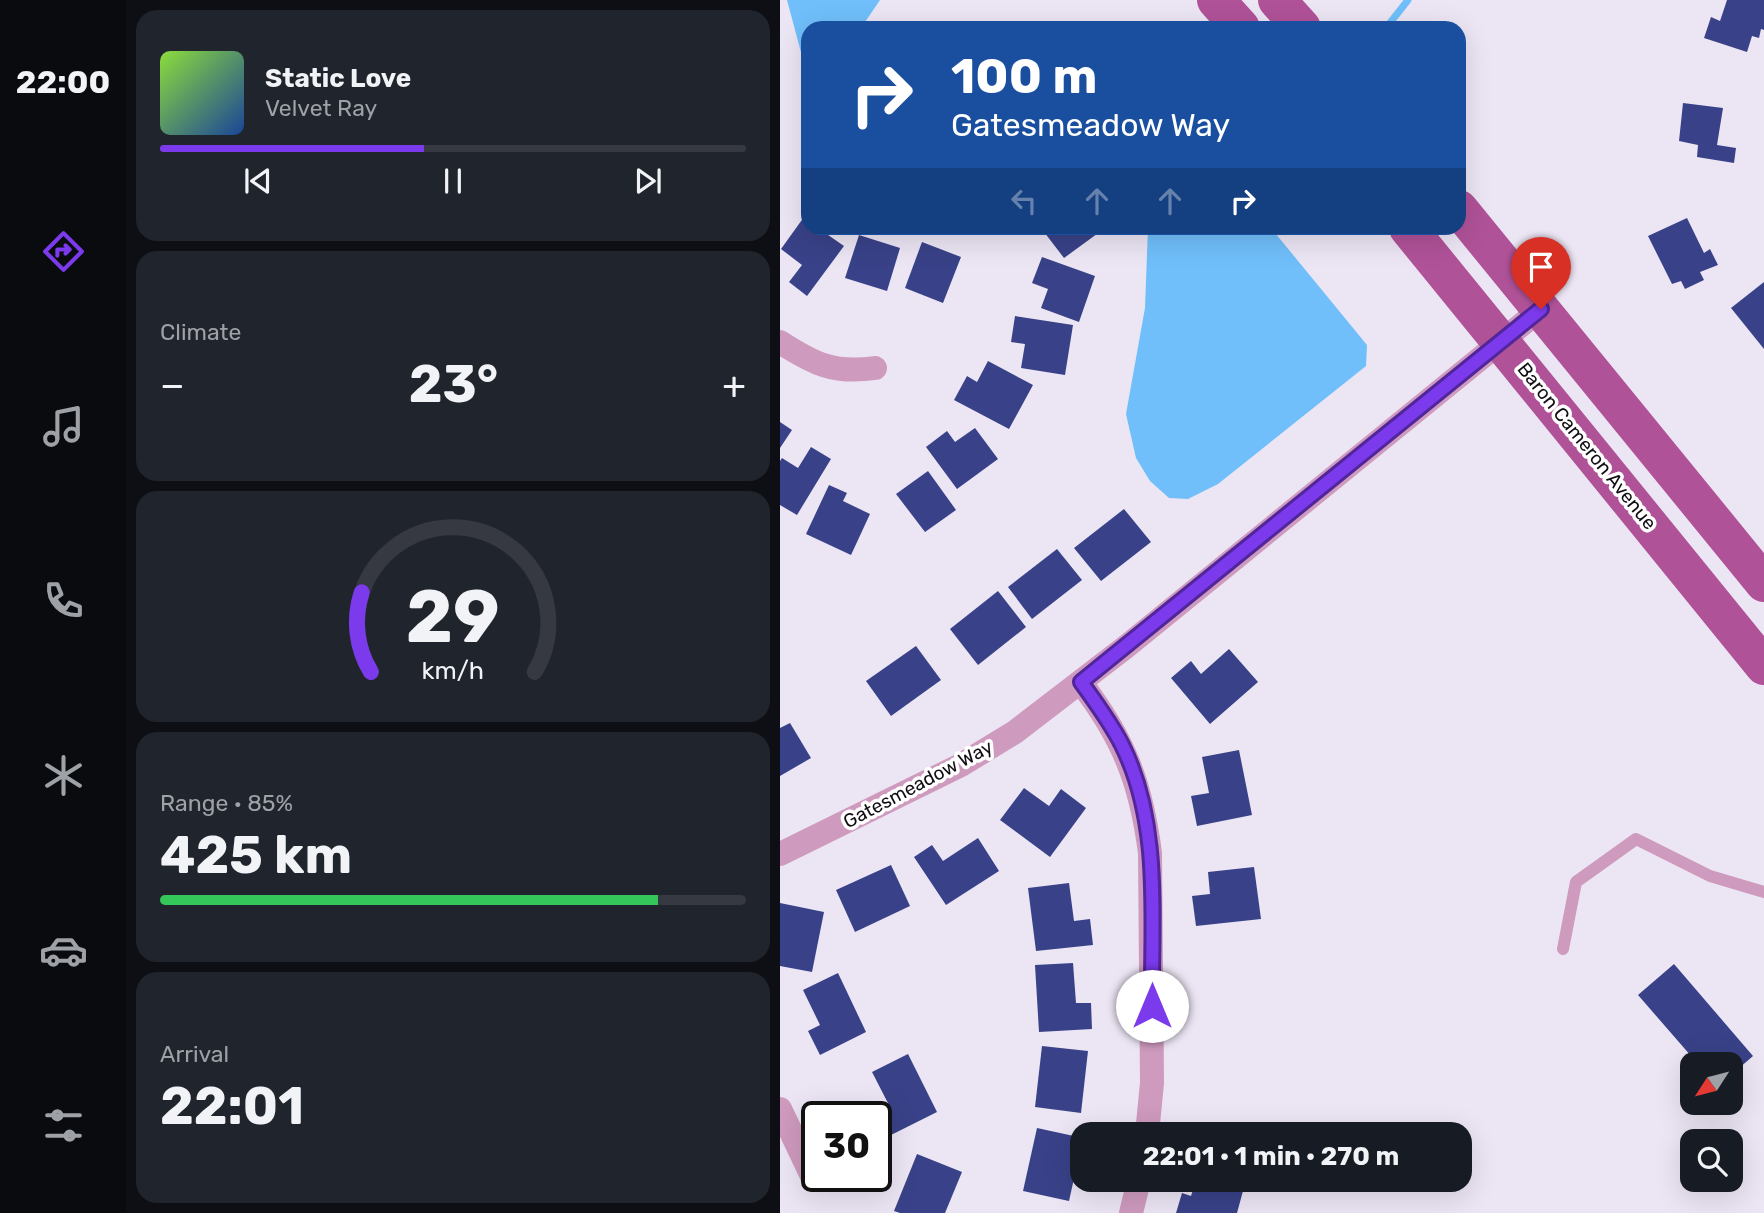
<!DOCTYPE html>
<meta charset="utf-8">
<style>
:root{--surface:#171b24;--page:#20242c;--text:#f1f3f6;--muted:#9ea1a6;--line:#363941;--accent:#7c3aed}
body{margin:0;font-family:Rubik,sans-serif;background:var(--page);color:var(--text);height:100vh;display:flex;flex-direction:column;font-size:26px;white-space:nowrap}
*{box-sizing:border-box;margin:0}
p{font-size:23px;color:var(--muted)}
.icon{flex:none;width:38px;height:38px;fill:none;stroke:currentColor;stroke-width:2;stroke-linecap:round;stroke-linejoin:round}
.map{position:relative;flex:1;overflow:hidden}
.side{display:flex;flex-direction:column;gap:10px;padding:10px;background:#0d0f14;width:654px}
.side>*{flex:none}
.guide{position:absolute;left:21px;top:21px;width:665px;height:214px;border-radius:21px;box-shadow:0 7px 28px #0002;background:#1a4fa0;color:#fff;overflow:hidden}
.needle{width:46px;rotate:234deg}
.buttons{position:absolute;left:900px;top:1052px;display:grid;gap:14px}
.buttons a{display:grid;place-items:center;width:63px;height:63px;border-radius:14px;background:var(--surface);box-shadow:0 7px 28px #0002;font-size:35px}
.speed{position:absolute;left:21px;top:1101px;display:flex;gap:14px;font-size:35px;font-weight:700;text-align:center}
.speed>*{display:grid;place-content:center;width:91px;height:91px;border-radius:50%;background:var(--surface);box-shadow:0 7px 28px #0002;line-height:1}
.speed .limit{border:4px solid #111;border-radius:10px;background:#fff;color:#111}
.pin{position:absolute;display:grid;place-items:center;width:60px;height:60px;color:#fff;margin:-72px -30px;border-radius:50% 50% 50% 0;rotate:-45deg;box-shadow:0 0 7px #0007}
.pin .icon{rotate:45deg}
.me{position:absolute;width:77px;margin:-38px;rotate:0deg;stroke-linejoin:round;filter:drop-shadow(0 0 5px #0008)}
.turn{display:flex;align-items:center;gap:24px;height:147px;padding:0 35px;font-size:32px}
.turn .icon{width:91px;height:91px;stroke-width:2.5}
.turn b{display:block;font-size:49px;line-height:60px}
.lanes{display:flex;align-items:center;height:66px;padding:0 35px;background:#0003;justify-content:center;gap:35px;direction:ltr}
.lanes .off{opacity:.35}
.big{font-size:52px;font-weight:700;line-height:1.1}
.side .card{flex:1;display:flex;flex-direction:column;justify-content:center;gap:10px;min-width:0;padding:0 24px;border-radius:21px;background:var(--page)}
.side .dial{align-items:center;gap:0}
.dial svg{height:182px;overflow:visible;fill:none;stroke:var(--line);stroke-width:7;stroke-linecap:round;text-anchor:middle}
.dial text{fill:var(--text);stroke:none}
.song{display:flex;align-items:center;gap:21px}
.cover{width:84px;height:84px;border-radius:10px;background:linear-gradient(135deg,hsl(90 70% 55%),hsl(220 70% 35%))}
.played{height:7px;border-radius:4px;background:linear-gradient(90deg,var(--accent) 45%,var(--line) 45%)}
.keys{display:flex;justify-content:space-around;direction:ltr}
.heat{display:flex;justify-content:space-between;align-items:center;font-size:38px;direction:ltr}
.charge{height:10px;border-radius:5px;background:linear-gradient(90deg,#34c759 85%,var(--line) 0)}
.trip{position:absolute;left:290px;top:1122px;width:402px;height:70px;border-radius:21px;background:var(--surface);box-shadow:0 7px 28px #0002;font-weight:700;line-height:70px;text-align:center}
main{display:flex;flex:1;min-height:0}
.tab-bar{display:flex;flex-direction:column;width:126px;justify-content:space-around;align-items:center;background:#090b0e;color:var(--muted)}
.tab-bar .icon{width:49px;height:49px}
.tab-bar .on{color:var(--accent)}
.tab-bar b{font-size:32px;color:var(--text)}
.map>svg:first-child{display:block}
.water{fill:#70bffa}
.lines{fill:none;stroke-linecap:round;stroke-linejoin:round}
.stream{stroke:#70bffa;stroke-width:7}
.building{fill:#394288}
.lane{stroke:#ce9abe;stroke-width:12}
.street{stroke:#ce9abe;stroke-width:24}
.primary{stroke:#b05298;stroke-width:38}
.route-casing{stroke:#51269a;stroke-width:18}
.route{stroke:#7c3aed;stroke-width:12}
.labels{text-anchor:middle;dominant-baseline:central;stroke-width:7;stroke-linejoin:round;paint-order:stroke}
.street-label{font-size:19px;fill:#100e13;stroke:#fff}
</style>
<main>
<nav class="tab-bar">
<b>22:00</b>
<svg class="icon on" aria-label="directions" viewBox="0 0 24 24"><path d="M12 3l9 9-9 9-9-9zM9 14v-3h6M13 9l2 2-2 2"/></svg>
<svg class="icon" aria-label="music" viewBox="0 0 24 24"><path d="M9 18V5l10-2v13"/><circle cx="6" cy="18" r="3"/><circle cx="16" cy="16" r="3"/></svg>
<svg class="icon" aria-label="phone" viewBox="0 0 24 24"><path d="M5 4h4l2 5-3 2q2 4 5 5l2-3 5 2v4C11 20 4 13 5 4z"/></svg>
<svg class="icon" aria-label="climate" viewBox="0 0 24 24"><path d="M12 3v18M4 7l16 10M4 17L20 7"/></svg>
<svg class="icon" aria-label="car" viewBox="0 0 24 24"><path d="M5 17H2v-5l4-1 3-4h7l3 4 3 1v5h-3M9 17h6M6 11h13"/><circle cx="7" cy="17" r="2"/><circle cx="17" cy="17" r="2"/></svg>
<svg class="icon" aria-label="filters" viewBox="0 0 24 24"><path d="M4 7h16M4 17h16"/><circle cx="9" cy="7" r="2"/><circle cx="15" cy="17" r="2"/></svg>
</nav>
<section class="side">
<div class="card">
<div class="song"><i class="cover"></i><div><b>Static Love</b><p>Velvet Ray</p></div></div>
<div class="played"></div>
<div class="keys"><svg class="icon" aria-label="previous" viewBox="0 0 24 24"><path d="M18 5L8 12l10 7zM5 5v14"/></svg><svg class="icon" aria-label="pause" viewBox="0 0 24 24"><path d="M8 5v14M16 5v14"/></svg><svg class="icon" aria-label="next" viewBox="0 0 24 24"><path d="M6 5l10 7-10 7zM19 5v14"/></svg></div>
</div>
<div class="card"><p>Climate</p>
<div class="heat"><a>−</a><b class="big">23°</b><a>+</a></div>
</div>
<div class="card dial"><svg viewBox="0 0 100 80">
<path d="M14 69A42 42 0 1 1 86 69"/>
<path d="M14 69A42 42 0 0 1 10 34" stroke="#7c3aed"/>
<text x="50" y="56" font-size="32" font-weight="700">29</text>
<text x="50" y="72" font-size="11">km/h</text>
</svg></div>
<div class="card"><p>Range · 85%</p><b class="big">425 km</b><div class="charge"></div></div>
<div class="card"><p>Arrival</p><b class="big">22:01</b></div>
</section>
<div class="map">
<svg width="984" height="1213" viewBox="0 0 984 1213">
<rect width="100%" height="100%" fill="#ece5f4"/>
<g class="water">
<path d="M7 0H100L81 28H28V58L22 56Z"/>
<path d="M368 228H491L587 345 586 366 438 484 408 499 389 498 370 481 356 458 346 414 365 308Z"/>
</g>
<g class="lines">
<path class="stream" d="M606 28 628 0"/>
</g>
<g class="building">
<path d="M947 0H984V30L981 29 979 38 972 36 967 52 924 38 931 17 940 21Z"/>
<path d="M903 103 943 108 937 145 956 148 954 163 917 157 918 145 899 141Z"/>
<path d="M24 217 28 220V228H38L64 246 27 296 9 282 22 265 1 249Z"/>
<path d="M907 218 924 253 930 249 938 265 920 272 924 280 905 289 901 281 892 284 868 236Z"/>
<path d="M261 228H319L321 231 284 258Z"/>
<path d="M79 235 120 248 107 291 65 278Z"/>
<path d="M142 242 181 257 163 303 125 288Z"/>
<path d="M262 257 315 276 299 322 261 308 268 289 252 283Z"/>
<path d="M984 282V349L951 308Z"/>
<path d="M235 316 293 325 285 375 241 368 245 344 231 342Z"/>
<path d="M208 361 253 385 229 429 174 400 187 376 197 382Z"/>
<path d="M0 422 12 430 0 448Z"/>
<path d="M195 428 218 459 177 489 146 447 167 431 175 442Z"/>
<path d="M31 447 51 459 17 515 0 505V461L2 458 18 468Z"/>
<path d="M148 471 176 510 145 532 116 494Z"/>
<path d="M49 485 67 493 63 501 90 514 71 555 26 534Z"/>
<path d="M344 509 371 542 321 581 294 548Z"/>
<path d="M277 549 302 580 252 619 228 587Z"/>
<path d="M218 591 246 627 198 665 170 629Z"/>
<path d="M136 646 161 680 111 716 86 681Z"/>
<path d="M449 649 478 682 430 724 391 678 411 661 421 674Z"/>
<path d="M10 723 31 758 0 776V728Z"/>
<path d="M459 750 472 815 417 826 411 796 429 793 422 757Z"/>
<path d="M244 788 269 806 281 789 306 808 270 857 220 820Z"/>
<path d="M198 838 219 871 166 905 134 857 152 845 163 861Z"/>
<path d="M111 865 130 906 75 932 56 890Z"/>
<path d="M474 867 481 919 416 926 412 896 430 894 428 872Z"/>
<path d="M289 883 294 921 310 919 313 945 256 951 248 888Z"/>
<path d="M0 903 44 912 32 972 0 966Z"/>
<path d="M293 963 296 1003H311L312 1029 259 1032 255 965Z"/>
<path d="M894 964 973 1056 950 1076V1064H918L858 995Z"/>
<path d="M58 973 86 1032 40 1055 28 1031 40 1025 23 990Z"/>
<path d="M262 1046 308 1051 301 1113 255 1107Z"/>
<path d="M128 1054 157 1112 105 1138 96 1116H92L110 1107 92 1072Z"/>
<path d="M257 1128 303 1138 289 1201 243 1191Z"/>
<path d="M137 1154 182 1172 165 1213H120L114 1211Z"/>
<path d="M416 1180H466L457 1213H396L402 1193 411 1196Z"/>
</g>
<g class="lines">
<path class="lane" d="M783 949 796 882 856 839 930 876 984 892"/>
<g class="street">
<path d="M0 342C34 364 54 374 95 368"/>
<path d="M301 683C344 739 361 783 370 853L372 1083 367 1134"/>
<path d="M0 854 181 765 235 732 347 646 761 309"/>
<path d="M0 1109 32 1176"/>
<path d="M351 1213 359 1180"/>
</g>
<g class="primary">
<path d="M436 0 461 28"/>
<path d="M497 0 522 28"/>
<path d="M679 209 984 583"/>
<path d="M628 228 984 666"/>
</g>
</g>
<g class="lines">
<defs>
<path id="route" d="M372 1006C371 920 382 825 342 745 331 723 316 703 301 682L761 309"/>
</defs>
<use href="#route" class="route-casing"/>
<use href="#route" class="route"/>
</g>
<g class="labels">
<g class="street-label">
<text transform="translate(807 446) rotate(51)">Baron Cameron Avenue</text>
<text transform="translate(138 784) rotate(-28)">Gatesmeadow Way</text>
</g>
</g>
</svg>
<div class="buttons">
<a><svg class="needle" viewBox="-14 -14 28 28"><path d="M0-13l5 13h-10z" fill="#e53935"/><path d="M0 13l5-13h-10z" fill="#9ea1a6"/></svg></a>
<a><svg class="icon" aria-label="search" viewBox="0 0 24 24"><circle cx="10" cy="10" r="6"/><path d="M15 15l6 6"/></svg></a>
</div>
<div class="speed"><div class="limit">30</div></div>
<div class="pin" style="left:761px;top:309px;background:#d93025"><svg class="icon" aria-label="arrive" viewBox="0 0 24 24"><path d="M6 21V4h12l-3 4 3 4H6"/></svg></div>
<svg class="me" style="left:372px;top:1006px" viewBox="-20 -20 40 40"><circle r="19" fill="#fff"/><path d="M0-13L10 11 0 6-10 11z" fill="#7c3aed"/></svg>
<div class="trip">22:01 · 1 min · 270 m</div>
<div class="guide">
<div class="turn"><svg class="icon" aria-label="right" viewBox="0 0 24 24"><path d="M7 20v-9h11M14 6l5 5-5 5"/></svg><div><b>100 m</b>Gatesmeadow Way</div></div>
<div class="lanes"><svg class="icon off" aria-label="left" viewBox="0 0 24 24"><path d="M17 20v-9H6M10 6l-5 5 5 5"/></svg><svg class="icon off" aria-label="ahead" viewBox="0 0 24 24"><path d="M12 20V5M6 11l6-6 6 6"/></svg><svg class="icon off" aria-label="ahead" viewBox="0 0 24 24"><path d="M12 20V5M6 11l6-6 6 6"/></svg><svg class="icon" aria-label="right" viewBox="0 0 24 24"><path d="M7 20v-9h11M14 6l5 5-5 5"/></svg></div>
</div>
</div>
</main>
